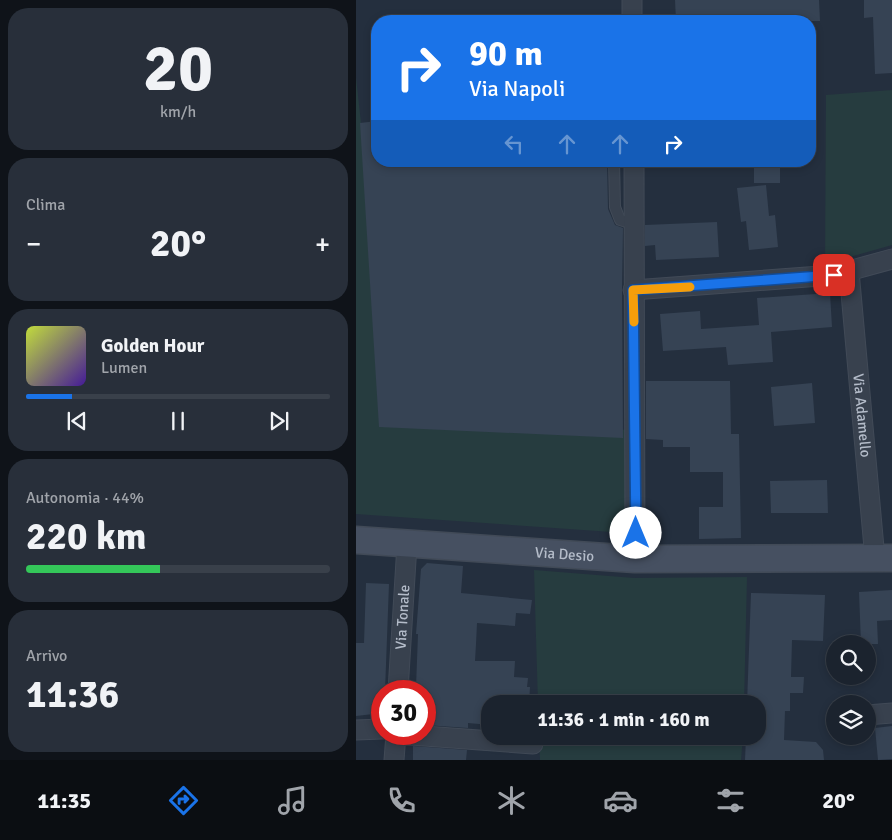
<!DOCTYPE html>
<html lang="it">
<meta charset="utf-8">
<style>
:root{--surface:#1b232e;--page:#282f3a;--text:#f1f3f6;--muted:#a0a4aa;--line:#39404a;--accent:#1a73e8}
body{margin:0;font-family:Signika,sans-serif;background:var(--page);color:var(--text);height:100vh;display:flex;flex-direction:column;font-size:19px;white-space:nowrap}
*{box-sizing:border-box;margin:0}
p{font-size:16px;color:var(--muted)}
.icon{flex:none;width:28px;height:28px;fill:none;stroke:currentColor;stroke-width:2;stroke-linecap:round;stroke-linejoin:round}
.map{position:relative;flex:1;overflow:hidden}
.side{display:flex;flex-direction:column;gap:8px;padding:8px;background:#0f1319;width:356px}
.side>*{flex:none}
.guide{position:absolute;left:15px;top:15px;width:445px;height:152px;border-radius:20px;box-shadow:0 2px 8px #0003,0 0 0 1px var(--line);background:#1a73e8;color:#fff;overflow:hidden}
.controls{position:absolute;left:470px;top:635px;display:grid;gap:10px}
.controls a{display:grid;place-items:center;width:50px;height:50px;border-radius:50%;background:var(--surface);box-shadow:0 2px 8px #0003,0 0 0 1px var(--line);font-size:25px}
.speed{position:absolute;left:15px;top:680px;display:flex;gap:10px;font-size:25px;font-weight:700;text-align:center}
.speed>*{display:grid;place-content:center;width:65px;height:65px;border-radius:50%;background:var(--surface);box-shadow:0 2px 8px #0003,0 0 0 1px var(--line);line-height:1}
.speed .limit{border:8px solid #d22;background:#fff;color:#111}
.pin{position:absolute;display:grid;place-items:center;width:42px;height:42px;color:#fff;margin:-21px;border-radius:10px;box-shadow:0 2px 8px #0006}
.me{position:absolute;width:55px;margin:-28px;rotate:0deg;stroke-linejoin:round;filter:drop-shadow(0 0 4px #0008)}
.turn{display:flex;align-items:center;gap:18px;height:105px;padding:0 15px;font-size:22px}
.turn .icon{width:65px;height:65px;stroke-width:2.5}
.turn b{display:block;font-size:35px;line-height:42px}
.lanes{display:flex;align-items:center;height:48px;padding:0 15px;background:#0003;justify-content:center;gap:25px;direction:ltr}
.lanes .off{opacity:.35}
.big{font-size:38px;font-weight:800;line-height:1.1}
.side .card{flex:1;display:flex;flex-direction:column;justify-content:center;gap:8px;min-width:0;padding:0 18px;border-radius:20px;background:var(--page)}
.side .dial{align-items:center;gap:0}
.dial b{font-size:65px;line-height:1}
.song{display:flex;align-items:center;gap:15px}
.cover{width:60px;height:60px;border-radius:8px;background:linear-gradient(135deg,hsl(70 70% 55%),hsl(260 70% 35%))}
.played{height:5px;border-radius:2px;background:linear-gradient(90deg,var(--accent) 15%,var(--line) 15%)}
.keys{display:flex;justify-content:space-around;direction:ltr}
.heat{display:flex;justify-content:space-between;align-items:center;font-size:28px;direction:ltr}
.charge{height:8px;border-radius:4px;background:linear-gradient(90deg,#34c759 44%,var(--line) 0)}
.trip{position:absolute;left:125px;top:695px;width:285px;height:50px;border-radius:20px;background:var(--surface);box-shadow:0 2px 8px #0003,0 0 0 1px var(--line);font-weight:800;line-height:50px;text-align:center}
.tabs{display:flex;height:80px;justify-content:space-around;align-items:center;background:#0b0e12;color:var(--muted)}
.tabs .icon{width:35px;height:35px}
.tabs .on{color:var(--accent)}
.tabs b{font-size:22px;color:var(--text)}
main{display:flex;flex:1;min-height:0}
.map>svg:first-child{display:block}
.green{fill:#263c3f}
.building{fill:#364354}
.lines{fill:none;stroke-linecap:round;stroke-linejoin:round}
.lane-casing{stroke:#414a57;stroke-width:12}
.street-casing{stroke:#414a57;stroke-width:21}
.secondary-casing{stroke:#414a57;stroke-width:29}
.lane{stroke:#38414e;stroke-width:10}
.street{stroke:#38414e;stroke-width:19}
.secondary{stroke:#465061;stroke-width:26}
.route-casing{stroke:#114b97;stroke-width:12}
.route{stroke:#1a73e8;stroke-width:9}
.slow{stroke:#f59e0b;stroke-width:9}
.labels{text-anchor:middle;dominant-baseline:central;stroke-width:5;stroke-linejoin:round;paint-order:stroke}
.street-label{font-size:15px;fill:#b4bcc9;stroke:#1d2633}
</style>
<main>
<section class="side">
<div class="card dial"><b>20</b><p>km/h</p></div>
<div class="card"><p>Clima</p>
<div class="heat"><a>−</a><b class="big">20°</b><a>+</a></div>
</div>
<div class="card">
<div class="song"><i class="cover"></i><div><b>Golden Hour</b><p>Lumen</p></div></div>
<div class="played"></div>
<div class="keys"><svg class="icon" aria-label="previous" viewBox="0 0 24 24"><path d="M18 5L8 12l10 7zM5 5v14"/></svg><svg class="icon" aria-label="pause" viewBox="0 0 24 24"><path d="M8 5v14M16 5v14"/></svg><svg class="icon" aria-label="next" viewBox="0 0 24 24"><path d="M6 5l10 7-10 7zM19 5v14"/></svg></div>
</div>
<div class="card"><p>Autonomia · 44%</p><b class="big">220 km</b><div class="charge"></div></div>
<div class="card"><p>Arrivo</p><b class="big">11:36</b></div>
</section>
<div class="map">
<svg width="536" height="760" viewBox="0 0 536 760">
<rect width="100%" height="100%" fill="#242f3e"/>
<g class="green">
<path d="M0 77 37 416 272 430 270 533 0 514Z"/>
<path d="M536 90V245L469 264 470 95Z"/>
<path d="M178 570 278 578 391 577 388 704H182Z"/>
<path d="M183 736H387L385 760H184Z"/>
</g>
<g class="building">
<path d="M319 0H463L464 21H320Z"/>
<path d="M508 0H536V73L519 74 517 17 508 18Z"/>
<path d="M21 121V161H251L252 209 259 225 267 228 266 290 267 438 23 427 4 123Z"/>
<rect x="398" y="161" width="26" height="22"/>
<path d="M410 185 413 216 419 215 422 247 393 250 390 221 385 222 381 188Z"/>
<path d="M361 222 363 257 300 260 299 245 289 246V225Z"/>
<path d="M474 293 476 327 415 332 417 362 372 365 370 347 307 351 304 314 344 311 345 329 403 325 401 298Z"/>
<path d="M290 381H374L375 434H383L385 538 343 539V507H367V472H334V447H307V440L290 439Z"/>
<path d="M456 383 459 423 418 426 415 387Z"/>
<path d="M471 480 472 513H415L414 481Z"/>
<path d="M71 563 107 566 105 593 176 600 174 614 160 613 159 626 121 623 120 644 119 661H159L158 677 172 678 171 687H174L173 704H134V725L112 723V728L69 725V691H62L63 687H60L62 634H60L65 569Z"/>
<path d="M10 583 33 584 29 691H26V713L0 716V643H8Z"/>
<path d="M536 590V620L521 621 522 644H505L503 592Z"/>
<path d="M395 593 469 595 467 641 436 640 435 677H448L447 693H434V711H429L428 740 460 742 467 750 468 760H389L390 736H401V704H391Z"/>
<path d="M536 726V759L522 760 519 728Z"/>
<path d="M57 746 111 750 110 760H57Z"/>
</g>
<g class="lines">
<defs>
<path id="lane" d="M258 161 259 207 264 220 277 224"/>
<g id="street">
<path d="M276 0V21"/>
<path d="M278 161 279 559"/>
<path id="s1" d="M493 271 519 559"/>
<path d="M277 290 478 275 536 259"/>
<path id="s2" d="M42 691 51 544"/>
<path d="M511 715 536 713"/>
<path d="M0 730 26 729"/>
<path d="M41 734 177 744"/>
<path d="M38 760 40 734"/>
</g>
<g id="secondary">
<path id="s3" d="M0 540 279 559 536 558"/>
</g>
</defs>
<use href="#lane" class="lane-casing"/>
<use href="#street" class="street-casing"/>
<use href="#secondary" class="secondary-casing"/>
<use href="#lane" class="lane"/>
<use href="#street" class="street"/>
<use href="#secondary" class="secondary"/>
</g>
<g class="lines">
<defs>
<path id="route" d="M280 533 277 290 478 275"/>
</defs>
<use href="#route" class="route-casing"/>
<use href="#route" class="route"/>
<path class="slow" d="M278 322 277 290 334 287"/>
</g>
<g class="labels">
<g class="street-label">
<text stroke="none"><textPath href="#s1" startOffset="145">Via Adamello</textPath></text>
<text stroke="none"><textPath href="#s3" startOffset="209">Via Desio</textPath></text>
<text stroke="none"><textPath href="#s2" startOffset="74">Via Tonale</textPath></text>
</g>
</g>
</svg>
<div class="controls">
<a><svg class="icon" aria-label="search" viewBox="0 0 24 24"><circle cx="10" cy="10" r="6"/><path d="M15 15l6 6"/></svg></a>
<a><svg class="icon" aria-label="layers" viewBox="0 0 24 24"><path d="M12 4l9 5-9 5-9-5zM3 14l9 5 9-5"/></svg></a>
</div>
<div class="speed"><div class="limit">30</div></div>
<div class="pin" style="left:478px;top:275px;background:#d93025"><svg class="icon" aria-label="arrive" viewBox="0 0 24 24"><path d="M6 21V4h12l-3 4 3 4H6"/></svg></div>
<svg class="me" style="left:280px;top:533px" viewBox="-20 -20 40 40"><circle r="19" fill="#fff"/><path d="M0-13L10 11 0 6-10 11z" fill="#1a73e8"/></svg>
<div class="trip">11:36 · 1 min · 160 m</div>
<div class="guide">
<div class="turn"><svg class="icon" aria-label="right" viewBox="0 0 24 24"><path d="M7 20v-9h11M14 6l5 5-5 5"/></svg><div><b>90 m</b>Via Napoli</div></div>
<div class="lanes"><svg class="icon off" aria-label="left" viewBox="0 0 24 24"><path d="M17 20v-9H6M10 6l-5 5 5 5"/></svg><svg class="icon off" aria-label="ahead" viewBox="0 0 24 24"><path d="M12 20V5M6 11l6-6 6 6"/></svg><svg class="icon off" aria-label="ahead" viewBox="0 0 24 24"><path d="M12 20V5M6 11l6-6 6 6"/></svg><svg class="icon" aria-label="right" viewBox="0 0 24 24"><path d="M7 20v-9h11M14 6l5 5-5 5"/></svg></div>
</div>
</div>
</main>
<nav class="tabs">
<b>11:35</b>
<svg class="icon on" aria-label="directions" viewBox="0 0 24 24"><path d="M12 3l9 9-9 9-9-9zM9 14v-3h6M13 9l2 2-2 2"/></svg>
<svg class="icon" aria-label="music" viewBox="0 0 24 24"><path d="M9 18V5l10-2v13"/><circle cx="6" cy="18" r="3"/><circle cx="16" cy="16" r="3"/></svg>
<svg class="icon" aria-label="phone" viewBox="0 0 24 24"><path d="M5 4h4l2 5-3 2q2 4 5 5l2-3 5 2v4C11 20 4 13 5 4z"/></svg>
<svg class="icon" aria-label="climate" viewBox="0 0 24 24"><path d="M12 3v18M4 7l16 10M4 17L20 7"/></svg>
<svg class="icon" aria-label="car" viewBox="0 0 24 24"><path d="M5 17H2v-5l4-1 3-4h7l3 4 3 1v5h-3M9 17h6M6 11h13"/><circle cx="7" cy="17" r="2"/><circle cx="17" cy="17" r="2"/></svg>
<svg class="icon" aria-label="filters" viewBox="0 0 24 24"><path d="M4 7h16M4 17h16"/><circle cx="9" cy="7" r="2"/><circle cx="15" cy="17" r="2"/></svg>
<b>20°</b>
</nav>
